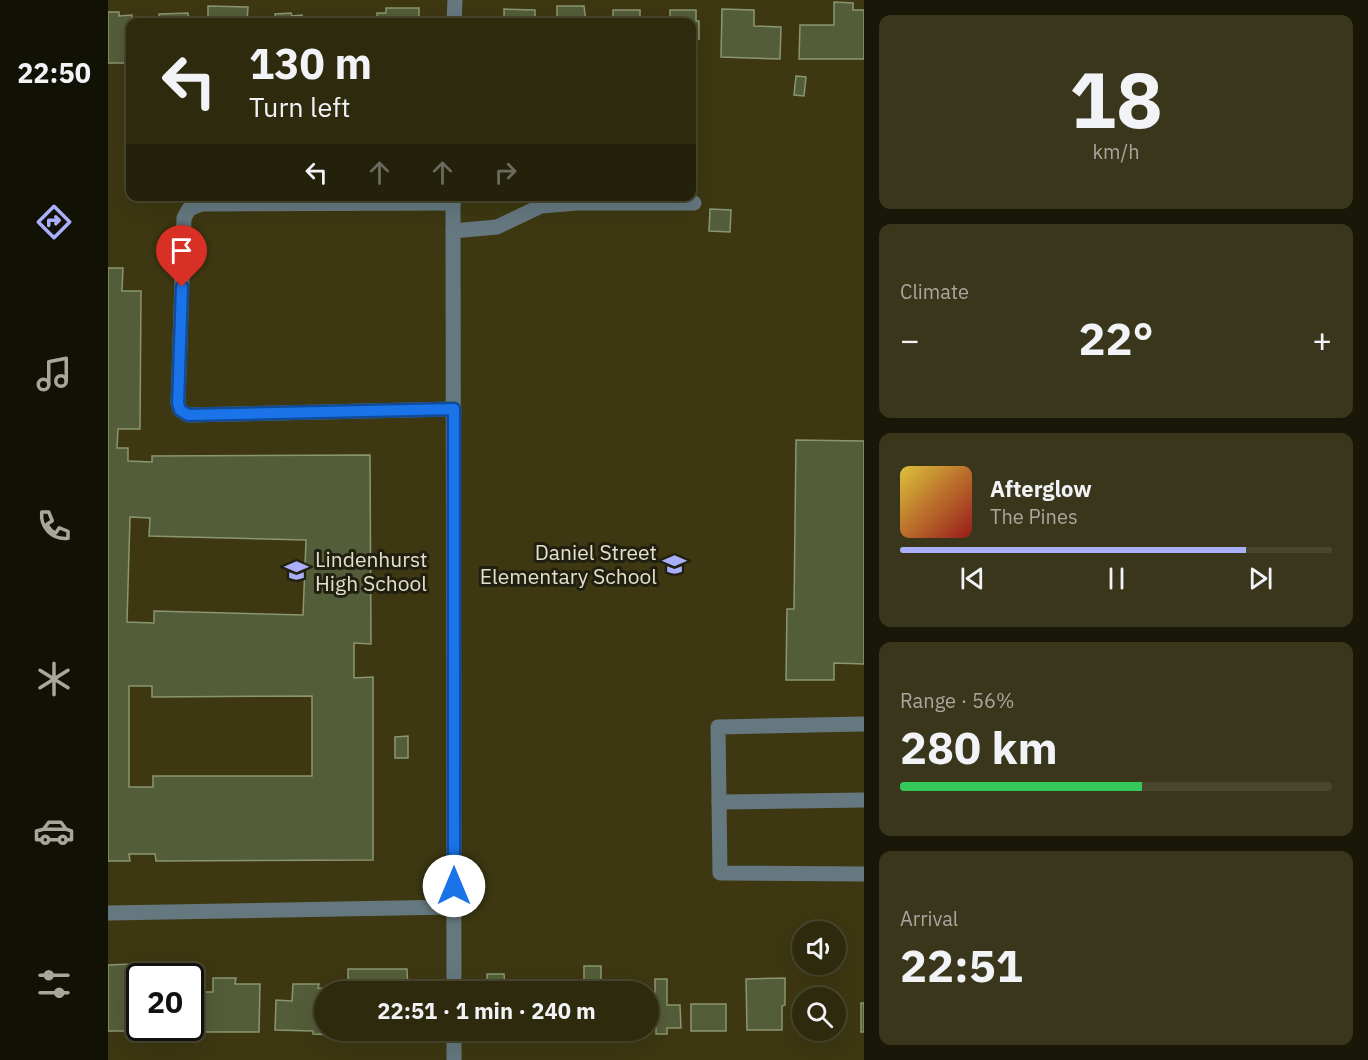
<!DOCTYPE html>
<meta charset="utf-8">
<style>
:root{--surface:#2e2a0e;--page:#3a361c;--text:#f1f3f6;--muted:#a7a79e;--line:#49462e;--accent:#aaaffb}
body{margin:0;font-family:"IBM Plex Sans",sans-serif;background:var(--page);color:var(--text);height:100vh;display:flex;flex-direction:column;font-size:22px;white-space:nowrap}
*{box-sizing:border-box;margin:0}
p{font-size:20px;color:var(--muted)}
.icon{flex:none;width:33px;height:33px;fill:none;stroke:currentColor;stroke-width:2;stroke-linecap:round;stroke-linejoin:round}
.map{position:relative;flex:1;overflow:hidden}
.panel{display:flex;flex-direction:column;gap:15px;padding:15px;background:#191708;width:504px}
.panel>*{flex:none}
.hud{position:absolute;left:18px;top:18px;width:570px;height:183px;border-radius:12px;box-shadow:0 6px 24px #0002,0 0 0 2px var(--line);background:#2e2a0e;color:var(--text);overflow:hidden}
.controls{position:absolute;left:684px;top:921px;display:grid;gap:12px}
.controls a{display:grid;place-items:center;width:54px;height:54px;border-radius:50%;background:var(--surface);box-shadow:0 6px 24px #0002,0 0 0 2px var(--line);font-size:30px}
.speed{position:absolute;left:18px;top:963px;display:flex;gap:12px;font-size:30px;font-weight:700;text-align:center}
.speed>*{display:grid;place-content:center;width:78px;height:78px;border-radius:50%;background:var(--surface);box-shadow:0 6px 24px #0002,0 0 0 2px var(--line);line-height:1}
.speed .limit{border:3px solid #111;border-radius:9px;background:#fff;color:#111}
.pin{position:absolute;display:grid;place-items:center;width:51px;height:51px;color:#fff;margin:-62px -26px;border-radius:50% 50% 50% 0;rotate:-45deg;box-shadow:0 0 6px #0007}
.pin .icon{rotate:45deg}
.me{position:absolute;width:66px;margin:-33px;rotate:0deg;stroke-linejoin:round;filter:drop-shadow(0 0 4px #0008)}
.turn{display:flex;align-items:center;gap:21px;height:126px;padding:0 24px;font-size:27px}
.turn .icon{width:78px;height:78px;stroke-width:2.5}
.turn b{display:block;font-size:42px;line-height:51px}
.lanes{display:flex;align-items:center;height:57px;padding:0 24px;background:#0003;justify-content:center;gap:30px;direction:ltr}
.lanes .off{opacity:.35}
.big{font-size:45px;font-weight:700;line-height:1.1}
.panel .tile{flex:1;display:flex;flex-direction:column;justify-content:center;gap:9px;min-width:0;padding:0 21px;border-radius:12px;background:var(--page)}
.panel .dial{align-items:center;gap:0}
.dial b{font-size:78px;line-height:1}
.song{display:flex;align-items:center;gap:18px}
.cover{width:72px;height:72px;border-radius:9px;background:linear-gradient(135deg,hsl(50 70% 55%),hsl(0 70% 35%))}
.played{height:6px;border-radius:3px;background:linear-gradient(90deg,var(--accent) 80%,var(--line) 80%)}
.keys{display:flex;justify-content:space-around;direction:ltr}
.heat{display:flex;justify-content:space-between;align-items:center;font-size:33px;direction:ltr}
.charge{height:9px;border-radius:4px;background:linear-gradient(90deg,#34c759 56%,var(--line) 0)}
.trip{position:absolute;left:206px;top:981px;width:345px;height:60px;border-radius:30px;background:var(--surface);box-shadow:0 6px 24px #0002,0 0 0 2px var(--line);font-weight:700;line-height:60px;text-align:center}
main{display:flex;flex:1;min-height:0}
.menu{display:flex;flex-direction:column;width:108px;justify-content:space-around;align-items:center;background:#121106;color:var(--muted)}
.menu .icon{width:42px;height:42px}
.menu .current{color:var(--accent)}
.menu b{font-size:27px;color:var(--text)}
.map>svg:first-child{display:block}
.building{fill:#545d39;stroke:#8b9670;stroke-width:1.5;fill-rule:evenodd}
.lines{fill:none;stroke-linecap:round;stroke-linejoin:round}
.minor{stroke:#65787f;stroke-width:15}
.route-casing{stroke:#114b97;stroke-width:15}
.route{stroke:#1a73e8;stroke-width:10}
.labels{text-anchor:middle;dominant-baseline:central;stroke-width:6;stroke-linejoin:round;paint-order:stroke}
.poi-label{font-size:21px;fill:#e3e0cb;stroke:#211f0f;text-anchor:end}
</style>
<main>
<nav class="menu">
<b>22:50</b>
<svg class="icon current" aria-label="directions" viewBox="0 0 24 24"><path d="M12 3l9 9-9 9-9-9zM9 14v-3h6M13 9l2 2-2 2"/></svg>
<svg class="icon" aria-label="music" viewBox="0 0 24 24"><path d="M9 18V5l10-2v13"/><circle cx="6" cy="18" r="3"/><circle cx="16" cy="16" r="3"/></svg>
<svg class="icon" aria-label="phone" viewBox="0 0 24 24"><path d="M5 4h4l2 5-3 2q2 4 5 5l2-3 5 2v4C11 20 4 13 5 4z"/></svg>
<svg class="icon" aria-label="climate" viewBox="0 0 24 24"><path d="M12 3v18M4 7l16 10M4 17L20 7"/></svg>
<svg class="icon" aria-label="car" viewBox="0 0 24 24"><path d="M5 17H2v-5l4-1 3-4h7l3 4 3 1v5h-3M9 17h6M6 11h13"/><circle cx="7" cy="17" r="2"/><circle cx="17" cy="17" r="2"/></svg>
<svg class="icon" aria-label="filters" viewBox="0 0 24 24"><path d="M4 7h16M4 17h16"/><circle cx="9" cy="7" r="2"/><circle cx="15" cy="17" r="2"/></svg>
</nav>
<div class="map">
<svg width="756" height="1060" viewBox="0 0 756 1060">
<rect width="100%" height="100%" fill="#3d3812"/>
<g class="building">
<path d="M726 2 745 3V10H756V59H691L692 25H726Z"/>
<path d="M100 6 140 7 139 22H100Z"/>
<path d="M449 6H476L478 22H449Z"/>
<path d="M278 8H311V22H269V13H278Z"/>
<path d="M396 9 427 10V22H396Z"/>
<path d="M614 9 646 10V26L673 27 672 59 613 57Z"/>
<rect x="505" y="10" width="27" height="12"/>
<path d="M562 10H588V21H591V39H584V22H562Z"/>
<path d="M0 12H11V16L24 15 22 63H0Z"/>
<path d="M80 13 81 22H51V14Z"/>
<path d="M183 13 184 16 194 15 195 22H168L167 14Z"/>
<rect x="221" y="17" width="32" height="5"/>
<path d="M688 76 698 77 696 96 686 95Z"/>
<path d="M602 209 623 210 622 232 601 231Z"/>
<path d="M0 268H15L14 291H33L32 429H10L9 448H20V461L44 462V456L262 455 263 644 246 643V678L265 677V860L48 861 47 854H21L22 861H0ZM22 517 42 518 41 536 198 540 195 615 46 611V623L19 622ZM21 686H44V697L204 696V776H45V787H21Z"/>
<path d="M688 440 756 441V664L726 663V680H678L679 609H686Z"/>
<path d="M300 736V758H287V737Z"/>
<path d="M22 964V999H32V1028H62H41V1031H0V965Z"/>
<path d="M476 966H493V985H502V992H476Z"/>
<path d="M240 969H299L300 992H240Z"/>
<path d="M379 974H396L397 986H379Z"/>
<path d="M105 978H128L127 984H152L151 1032H83V992H105Z"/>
<path d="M677 978V1005L674 1006V1030H639L638 979Z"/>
<path d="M547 979H559V1005H572L573 1028H559V1034H548V1028H540V994H547Z"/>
<path d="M185 984H211L210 988 227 989V992H216V1030H225V1035L205 1034V1031L167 1030 168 1000 184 1001Z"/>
<path d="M404 984 433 986 432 990 460 992H403Z"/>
<path d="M702 989H710L711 998H703Z"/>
<rect x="728" y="1002" width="2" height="28"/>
<rect x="753" y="1003" width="3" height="29"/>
<rect x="583" y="1004" width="35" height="27"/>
<path d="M258 1030H300V1032L258 1033Z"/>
<rect x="425" y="1030" width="10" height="5"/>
</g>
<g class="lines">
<g class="minor">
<path d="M346 22 347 0"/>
<path d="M345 196 346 992"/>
<path d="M345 203 93 204 81 209 76 218 70 403 72 410 80 415 346 409"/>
<path d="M345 231 389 227 433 206 469 203H586"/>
<path d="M756 724 610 727 612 873 756 874"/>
<path d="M611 802 756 800"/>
<path d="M0 913 346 907"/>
<path d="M346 1060V1030"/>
</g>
</g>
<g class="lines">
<defs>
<path id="route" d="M74 287 70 403 72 410 80 415 346 409V886"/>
</defs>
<use href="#route" class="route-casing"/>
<use href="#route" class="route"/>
</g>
<defs>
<symbol id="school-bare" viewBox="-9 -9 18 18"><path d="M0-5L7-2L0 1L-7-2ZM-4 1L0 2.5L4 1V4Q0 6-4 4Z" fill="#aaaffb" stroke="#211f0f" stroke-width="2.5" paint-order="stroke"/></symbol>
</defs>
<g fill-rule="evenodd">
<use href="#school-bare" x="550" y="548" width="33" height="33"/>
<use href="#school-bare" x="172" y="554" width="33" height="33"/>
</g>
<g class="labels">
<g class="poi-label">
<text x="549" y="552">Daniel Street<tspan x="549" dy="24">Elementary School</tspan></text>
<text x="207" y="559" text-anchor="start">Lindenhurst<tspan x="207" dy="24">High School</tspan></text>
</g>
</g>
</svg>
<div class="controls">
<a><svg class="icon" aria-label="sound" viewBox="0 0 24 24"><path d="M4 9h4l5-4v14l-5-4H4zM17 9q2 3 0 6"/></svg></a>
<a><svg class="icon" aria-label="search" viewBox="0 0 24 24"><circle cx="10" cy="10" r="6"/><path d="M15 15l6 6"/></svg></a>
</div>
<div class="speed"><div class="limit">20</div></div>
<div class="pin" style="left:74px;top:287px;background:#d93025"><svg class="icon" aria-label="arrive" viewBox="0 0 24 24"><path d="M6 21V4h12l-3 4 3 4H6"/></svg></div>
<svg class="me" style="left:346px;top:886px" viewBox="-20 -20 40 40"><circle r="19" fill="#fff"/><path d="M0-13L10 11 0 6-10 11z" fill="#1a73e8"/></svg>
<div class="trip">22:51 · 1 min · 240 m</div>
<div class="hud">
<div class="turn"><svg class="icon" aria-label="left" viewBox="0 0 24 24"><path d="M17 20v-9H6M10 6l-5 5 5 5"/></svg><div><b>130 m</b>Turn left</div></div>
<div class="lanes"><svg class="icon" aria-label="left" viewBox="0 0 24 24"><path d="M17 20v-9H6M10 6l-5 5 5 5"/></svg><svg class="icon off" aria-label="ahead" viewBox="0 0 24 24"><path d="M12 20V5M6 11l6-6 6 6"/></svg><svg class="icon off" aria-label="ahead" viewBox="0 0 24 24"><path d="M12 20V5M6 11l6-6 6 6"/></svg><svg class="icon off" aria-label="right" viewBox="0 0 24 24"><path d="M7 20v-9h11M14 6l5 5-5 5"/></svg></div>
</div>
</div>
<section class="panel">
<div class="tile dial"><b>18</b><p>km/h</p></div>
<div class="tile"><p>Climate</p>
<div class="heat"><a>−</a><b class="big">22°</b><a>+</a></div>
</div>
<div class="tile">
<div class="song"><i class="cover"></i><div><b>Afterglow</b><p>The Pines</p></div></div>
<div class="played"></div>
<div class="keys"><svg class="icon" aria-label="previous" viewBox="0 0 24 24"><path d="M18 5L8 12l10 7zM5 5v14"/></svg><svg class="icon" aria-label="pause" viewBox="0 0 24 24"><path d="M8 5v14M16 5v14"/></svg><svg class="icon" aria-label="next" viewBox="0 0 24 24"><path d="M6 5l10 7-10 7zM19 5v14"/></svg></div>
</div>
<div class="tile"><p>Range · 56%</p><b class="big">280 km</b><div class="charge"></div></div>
<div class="tile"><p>Arrival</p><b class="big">22:51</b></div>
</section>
</main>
